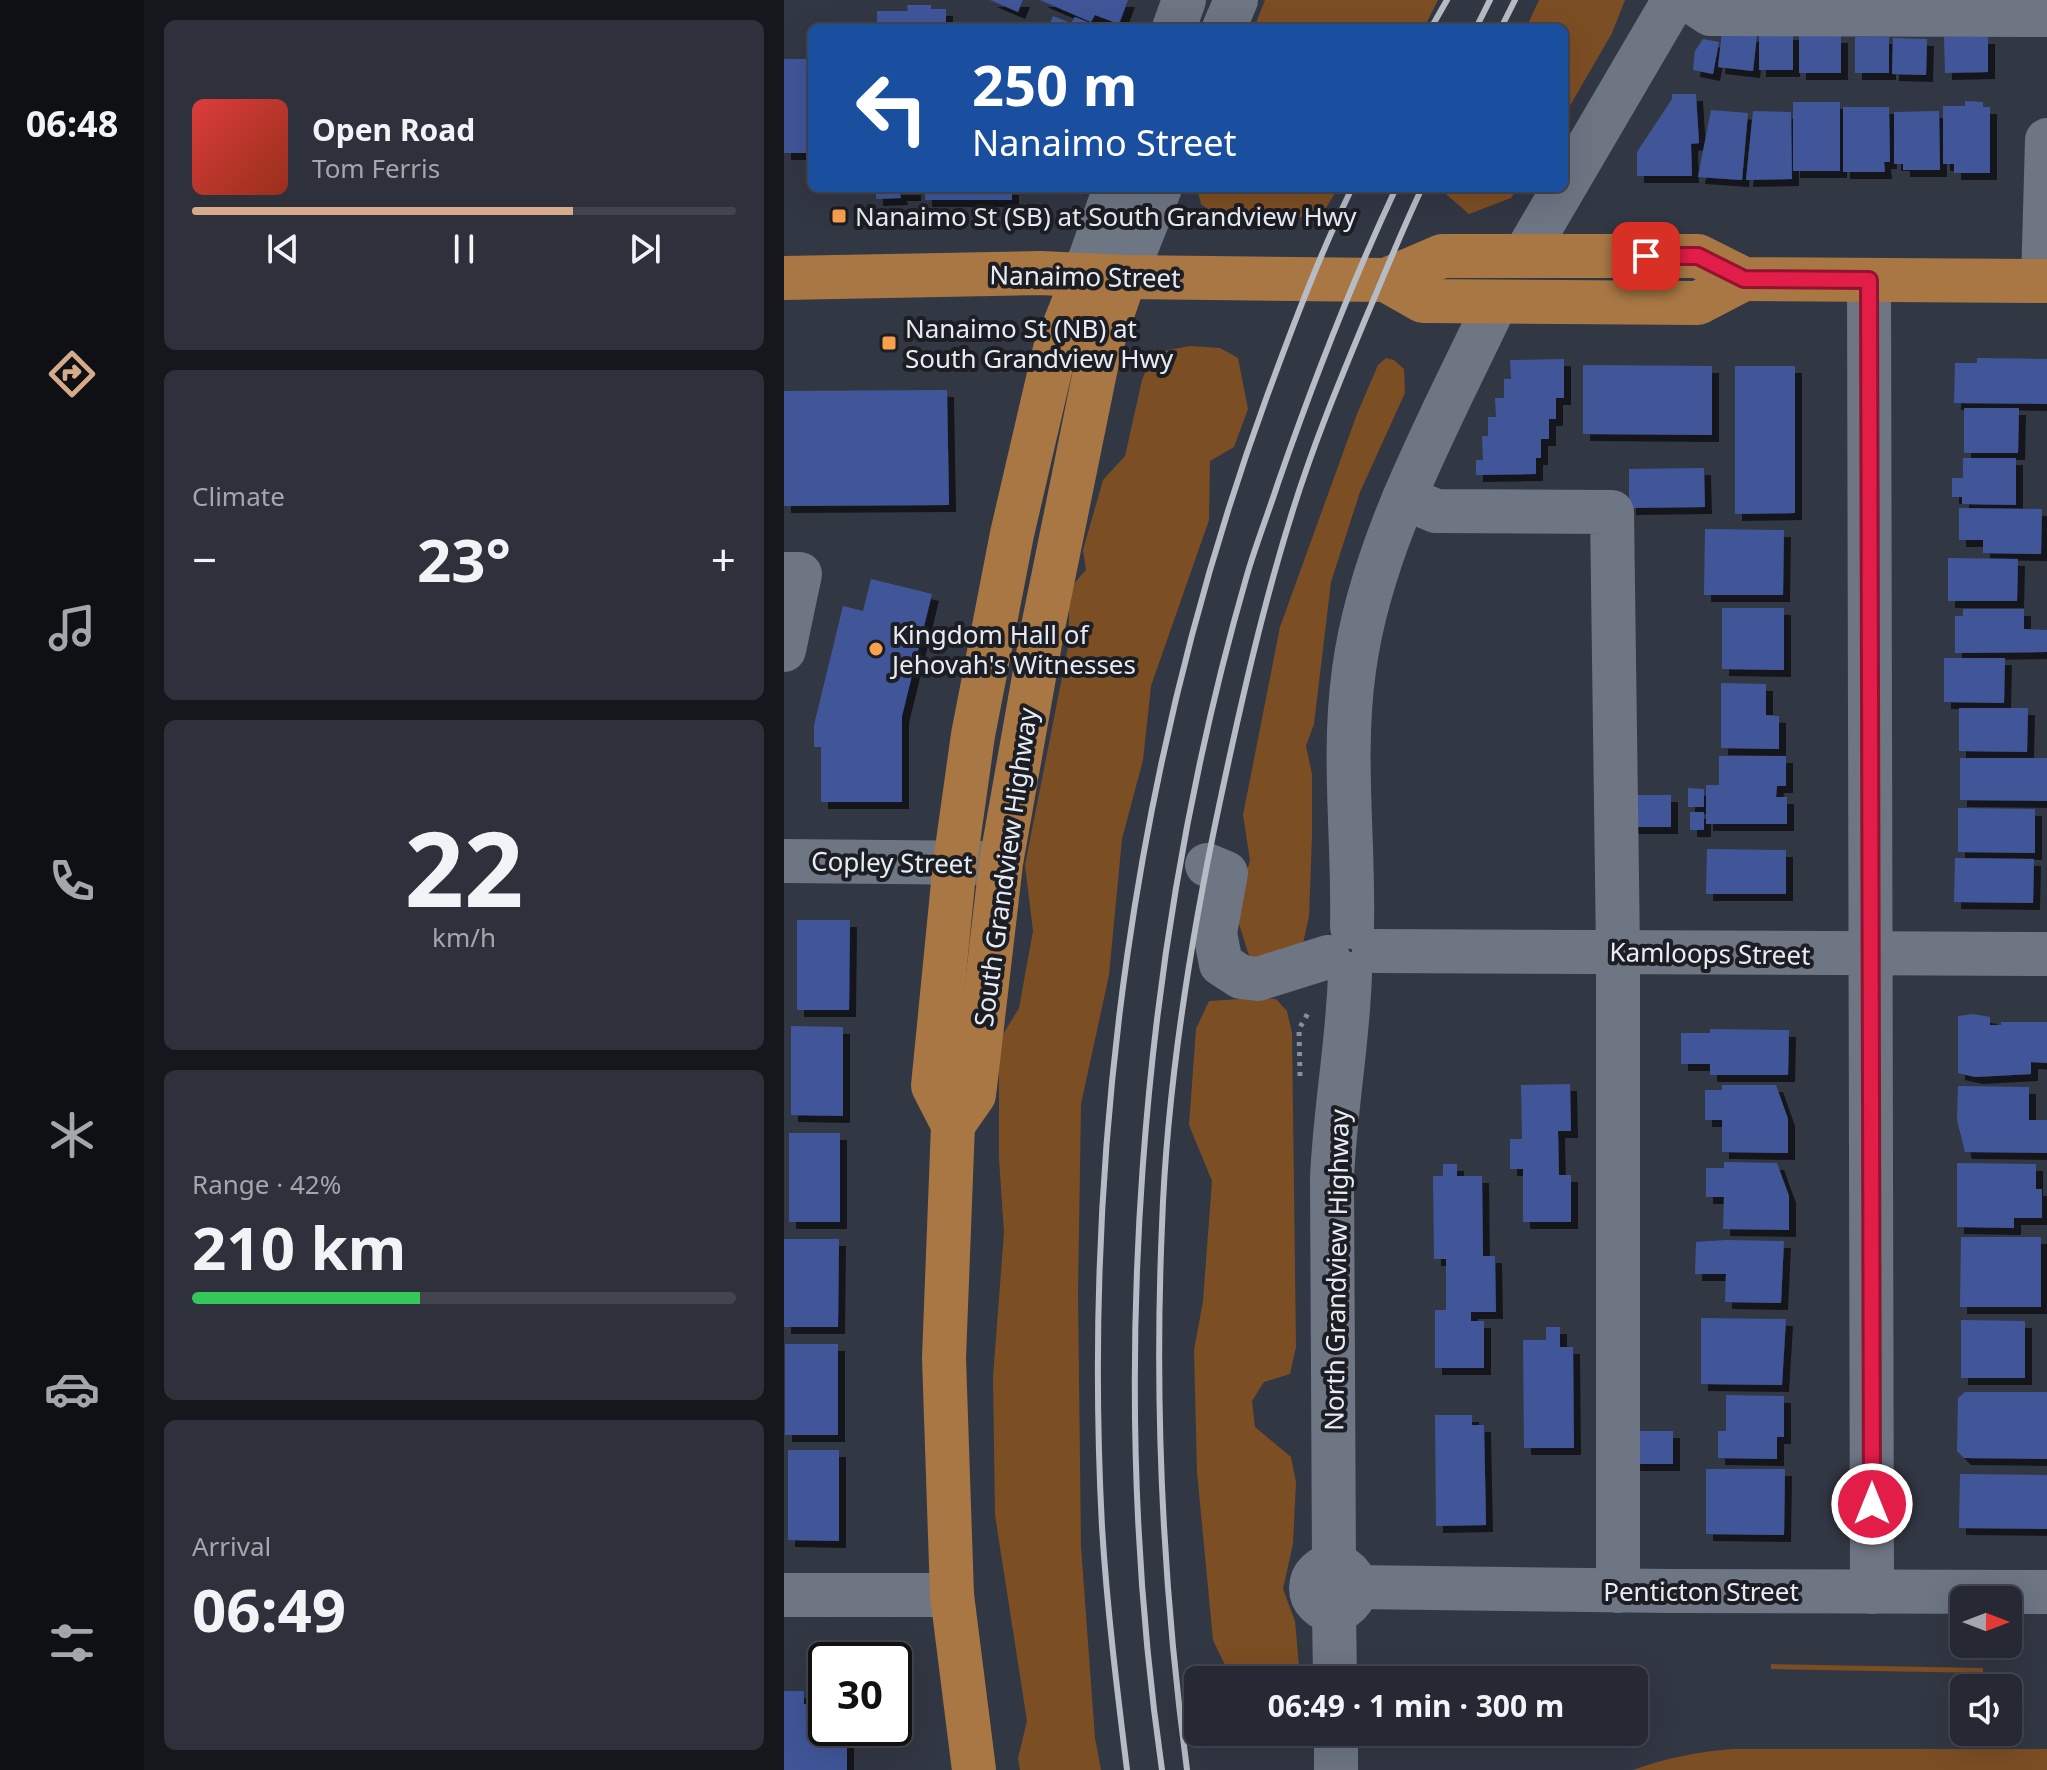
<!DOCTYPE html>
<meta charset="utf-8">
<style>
:root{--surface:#262933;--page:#2e313b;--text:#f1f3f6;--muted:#a4a6ac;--line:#42454e;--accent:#d6ab8b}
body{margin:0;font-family:"Noto Sans",sans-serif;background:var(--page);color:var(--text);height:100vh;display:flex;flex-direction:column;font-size:30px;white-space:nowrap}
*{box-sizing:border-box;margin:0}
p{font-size:26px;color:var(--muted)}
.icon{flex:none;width:44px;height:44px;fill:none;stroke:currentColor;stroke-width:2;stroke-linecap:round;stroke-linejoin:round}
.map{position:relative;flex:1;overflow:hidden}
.side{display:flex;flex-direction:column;gap:20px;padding:20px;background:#15171c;width:640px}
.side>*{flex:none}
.banner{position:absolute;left:24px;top:24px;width:760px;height:168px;border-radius:12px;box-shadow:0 8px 32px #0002,0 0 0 2px var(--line);background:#1a4fa0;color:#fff;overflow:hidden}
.needle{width:52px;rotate:90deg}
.tools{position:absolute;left:1166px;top:1586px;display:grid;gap:16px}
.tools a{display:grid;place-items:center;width:72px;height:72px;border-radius:12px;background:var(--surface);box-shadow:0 8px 32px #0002,0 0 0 2px var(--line);font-size:40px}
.speed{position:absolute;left:24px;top:1642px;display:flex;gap:16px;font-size:40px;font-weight:700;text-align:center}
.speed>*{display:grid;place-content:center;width:104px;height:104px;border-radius:50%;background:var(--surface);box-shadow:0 8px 32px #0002,0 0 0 2px var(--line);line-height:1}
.speed .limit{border:4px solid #111;border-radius:12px;background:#fff;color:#111}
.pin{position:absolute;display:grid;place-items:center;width:68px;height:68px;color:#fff;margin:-34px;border-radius:16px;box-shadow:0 4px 12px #0006}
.me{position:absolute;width:88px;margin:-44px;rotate:0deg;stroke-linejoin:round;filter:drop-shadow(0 0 6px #0008)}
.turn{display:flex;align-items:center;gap:28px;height:168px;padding:0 32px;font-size:36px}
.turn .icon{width:104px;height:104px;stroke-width:2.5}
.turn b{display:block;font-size:56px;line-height:68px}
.big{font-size:60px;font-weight:700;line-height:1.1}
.side .card{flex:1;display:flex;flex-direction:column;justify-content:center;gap:12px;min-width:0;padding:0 28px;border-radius:12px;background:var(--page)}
.side .dial{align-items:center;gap:0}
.dial b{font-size:104px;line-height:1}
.song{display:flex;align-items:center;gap:24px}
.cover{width:96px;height:96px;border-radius:12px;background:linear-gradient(135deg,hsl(0 70% 55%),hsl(10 70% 35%))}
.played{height:8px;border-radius:4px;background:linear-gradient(90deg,var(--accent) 70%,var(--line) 70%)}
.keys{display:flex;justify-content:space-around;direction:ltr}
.heat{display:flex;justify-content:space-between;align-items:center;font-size:44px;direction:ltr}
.charge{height:12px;border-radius:6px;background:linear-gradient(90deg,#34c759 42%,var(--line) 0)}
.trip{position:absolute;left:400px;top:1666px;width:464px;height:80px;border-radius:12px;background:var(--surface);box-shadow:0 8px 32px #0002,0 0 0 2px var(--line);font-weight:700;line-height:80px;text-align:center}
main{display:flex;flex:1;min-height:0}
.dock{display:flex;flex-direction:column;width:144px;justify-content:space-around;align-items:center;background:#0f1014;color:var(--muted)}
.dock .icon{width:56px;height:56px}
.dock .current{color:var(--accent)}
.dock b{font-size:36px;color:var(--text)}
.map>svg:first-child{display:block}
.green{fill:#7c4e24}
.building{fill:#3f5799;filter:url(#shadow)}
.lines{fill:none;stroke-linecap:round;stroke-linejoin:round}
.path{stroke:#898e98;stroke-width:5;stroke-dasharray:4 6;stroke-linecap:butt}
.minor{stroke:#6e7583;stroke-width:44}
.major{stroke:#a87744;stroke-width:44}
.rail{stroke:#b7bbc4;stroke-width:6}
.route-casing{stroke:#92132f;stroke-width:20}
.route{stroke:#e11d48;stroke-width:14}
.poi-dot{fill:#f9a04c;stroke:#1c1e24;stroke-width:3}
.labels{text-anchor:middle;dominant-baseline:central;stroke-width:8;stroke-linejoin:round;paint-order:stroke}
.poi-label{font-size:26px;fill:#e7ebf3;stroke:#1c1e24;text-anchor:start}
.street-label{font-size:26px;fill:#e7ebf3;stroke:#1c1e24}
</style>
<main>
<nav class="dock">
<b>06:48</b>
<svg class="icon current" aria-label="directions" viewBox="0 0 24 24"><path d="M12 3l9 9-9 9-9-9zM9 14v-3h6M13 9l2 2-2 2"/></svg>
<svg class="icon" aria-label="music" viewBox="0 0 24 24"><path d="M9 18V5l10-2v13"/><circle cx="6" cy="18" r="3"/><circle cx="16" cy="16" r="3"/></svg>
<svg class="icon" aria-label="phone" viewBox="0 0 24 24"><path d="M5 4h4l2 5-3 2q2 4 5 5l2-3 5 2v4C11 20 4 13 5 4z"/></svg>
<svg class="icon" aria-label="climate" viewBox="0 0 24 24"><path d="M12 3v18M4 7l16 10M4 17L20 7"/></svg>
<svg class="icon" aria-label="car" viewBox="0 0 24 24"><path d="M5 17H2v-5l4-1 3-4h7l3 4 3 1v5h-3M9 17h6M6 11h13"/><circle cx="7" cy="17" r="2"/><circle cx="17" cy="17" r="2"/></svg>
<svg class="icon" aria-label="filters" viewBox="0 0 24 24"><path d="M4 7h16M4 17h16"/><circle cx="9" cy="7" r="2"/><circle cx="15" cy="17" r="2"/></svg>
</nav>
<section class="side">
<div class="card">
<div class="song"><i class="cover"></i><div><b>Open Road</b><p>Tom Ferris</p></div></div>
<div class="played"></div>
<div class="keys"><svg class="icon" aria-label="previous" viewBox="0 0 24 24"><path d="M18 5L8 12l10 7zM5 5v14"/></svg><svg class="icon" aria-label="pause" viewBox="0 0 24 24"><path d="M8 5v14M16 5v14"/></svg><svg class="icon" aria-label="next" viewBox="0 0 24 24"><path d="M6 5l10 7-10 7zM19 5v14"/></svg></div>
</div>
<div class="card"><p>Climate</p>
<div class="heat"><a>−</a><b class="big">23°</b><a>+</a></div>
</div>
<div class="card dial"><b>22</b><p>km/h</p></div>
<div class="card"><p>Range · 42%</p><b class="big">210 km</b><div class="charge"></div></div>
<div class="card"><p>Arrival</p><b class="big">06:49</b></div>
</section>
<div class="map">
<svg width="1263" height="1770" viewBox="0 0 1263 1770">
<defs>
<filter id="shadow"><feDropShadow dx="7" dy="7" stdDeviation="0" flood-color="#0009"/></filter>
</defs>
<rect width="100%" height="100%" fill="#323744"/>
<g class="green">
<path d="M481 0H654L640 28H470Z"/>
<path d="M755 0H841L828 33 780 116V28H742Z"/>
<path d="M413 188H554L542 208 511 219 490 214 432 215 417 204Z"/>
<path d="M664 188H733L727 198 685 214 663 195Z"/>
<path d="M406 346 436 348 454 358 464 409 450 447 426 461 425 520 367 686 359 760 338 839 325 975 297 1104 294 1293 297 1547 311 1738 317 1770H236L234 1758 243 1721 211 1515 209 1377 220 1232 215 1159V1041L235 1008 249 931 241 865 285 642V589L302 570 299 550 319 480 341 456 358 380 366 361 374 352Z"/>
<path d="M602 358 610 360 620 369 621 393 576 492 547 582 530 724 522 746 528 774V836L525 916 518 948 466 959 452 914 466 860 459 815 496 627 573 414 594 365Z"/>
<path d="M472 998 492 999 503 1011 508 1033 512 1347 506 1374 480 1382 468 1401 471 1427 507 1457 512 1482 509 1544 499 1589 511 1621 515 1667 507 1680H448L429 1640 413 1472 410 1350 419 1301 428 1181 405 1125 412 1029 425 1001Z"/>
<path d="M987 1664 1199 1668V1673L987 1669Z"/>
<path d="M948 1749H1263V1770H849C882 1758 913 1752 948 1749Z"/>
</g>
<g class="building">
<path d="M206 0H239L234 12Z"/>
<path d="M256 0H344L335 24 311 15 307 22Z"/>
<path d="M123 5H147V9H162V28H93V11H124Z"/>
<path d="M269 16 287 23 291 17 319 28H264Z"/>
<path d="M938 32 973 35 969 71 934 67Z"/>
<rect x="975" y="33" width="34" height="37"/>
<rect x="1015" y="36" width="42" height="37"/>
<rect x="1071" y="37" width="34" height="36"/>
<path d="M1160 37H1204V72L1161 73Z"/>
<path d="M1109 38 1143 39 1142 75 1108 74Z"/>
<path d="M919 39 935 42 929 74 909 70 911 51Z"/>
<rect x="0" y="59" width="28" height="94"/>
<path d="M888 94H912L915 143 907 144 908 176H853V152L888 99Z"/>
<path d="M1181 101 1199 102V107H1206V173H1170V164H1159V106H1181Z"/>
<rect x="1009" y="102" width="47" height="69"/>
<path d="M1059 107H1105L1106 162H1100L1101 172H1059Z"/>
<path d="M927 110 964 113 958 180 914 177Z"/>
<path d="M969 111 1007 112 1008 179 962 180Z"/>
<path d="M1155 111 1156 170H1119V164H1110V112Z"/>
<path d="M92 188H130V194H116L117 198 92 199Z"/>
<rect x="141" y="188" width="87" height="12"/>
<path d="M1193 358 1263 359V404L1170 403 1171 363H1193Z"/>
<path d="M780 359V398H772V419H765V439H757V458H752V474L692 475V460H699L698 436H704V417H712L711 398H720V379H727L726 360Z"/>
<path d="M799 365 928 366V435L799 434Z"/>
<path d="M951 366H1011V513L951 514Z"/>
<path d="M163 390 165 505 0 506V391Z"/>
<path d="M1180 408H1235L1234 453H1180Z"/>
<path d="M1179 458H1232V505L1178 504V497H1168V478H1179Z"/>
<path d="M920 468 921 507 845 508V469Z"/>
<path d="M1175 508 1258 509 1257 554 1199 553V540H1175Z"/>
<path d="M921 529 1000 530 999 595H920Z"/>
<path d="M1164 558 1234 559 1233 601H1164Z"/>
<path d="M87 579 148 594 118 716V802H37V747H30V725L59 606 79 611Z"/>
<path d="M938 608H1000V670L938 669Z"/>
<path d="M1179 609H1240V629L1263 630V652L1171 653V616H1179Z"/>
<path d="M1160 658H1221L1220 703 1160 702Z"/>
<path d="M937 683 982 684V715L995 716V749L937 748Z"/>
<path d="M1175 708H1244L1243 752 1175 751Z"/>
<path d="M935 756H1002V786H993L992 797H1003V824H922V785H935Z"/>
<path d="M1176 758H1263V801L1176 800Z"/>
<path d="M904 788 920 789V807H904Z"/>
<path d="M844 795H887V827H843Z"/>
<path d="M1174 808 1251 809V853L1174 852Z"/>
<rect x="906" y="812" width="14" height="18"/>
<path d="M923 849 1002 850V894H922Z"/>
<path d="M1171 858 1250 859 1249 903 1170 902Z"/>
<path d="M13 920H66L65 1010H13Z"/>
<path d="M1189 1014 1206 1017V1025H1217V1022H1263V1063L1247 1062V1074L1191 1077 1174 1073V1016Z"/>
<path d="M7 1026 59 1027V1116L7 1115Z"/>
<path d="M926 1029 1005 1030 1004 1075H926V1064H897V1033H926Z"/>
<path d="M786 1084 787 1131H774L775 1175H787V1222H739V1169H726V1139H738L737 1085Z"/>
<path d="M938 1085H992L1004 1119V1153L938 1152V1120H921V1090H938Z"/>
<path d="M1174 1086 1245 1087V1120H1263V1153L1181 1152 1173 1120Z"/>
<rect x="5" y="1133" width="51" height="89"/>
<path d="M940 1162 993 1163 1005 1196V1230L939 1229 940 1197H922V1168H940Z"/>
<path d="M1173 1163 1252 1164V1189H1258V1218H1230V1228L1173 1227Z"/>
<path d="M659 1164H673V1176H698L699 1256H711L712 1312H687V1321H700V1368H651V1310H662V1259H650L649 1176H659Z"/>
<path d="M1177 1237H1257V1307H1176Z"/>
<path d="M0 1239H55L54 1327H0Z"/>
<path d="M942 1240 1000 1241 997 1303 941 1302 942 1274H911L912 1242Z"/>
<path d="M917 1318 1002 1319 998 1385 917 1384Z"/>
<path d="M1177 1320 1241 1321V1378H1177Z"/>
<path d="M762 1327H776V1347H789L790 1448H740L739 1340H762Z"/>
<rect x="1" y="1344" width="53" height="91"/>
<path d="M1181 1392H1263V1459L1180 1458 1173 1451 1174 1398Z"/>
<path d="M942 1395 1000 1396V1437H993V1459L934 1458V1431H942Z"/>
<path d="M651 1415H688V1425H700L702 1525 652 1526Z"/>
<path d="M850 1431H889V1464H849Z"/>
<path d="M4 1450H55V1541L4 1540Z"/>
<path d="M922 1469H1001L1000 1535 922 1534Z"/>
<path d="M1176 1474 1263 1475V1529L1175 1528Z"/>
<path d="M0 1691H20V1704H42V1728L63 1729V1770H0Z"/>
</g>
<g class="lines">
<g class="path">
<path d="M516 1076 515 1029 524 1013"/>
<path d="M511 1577 513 1602"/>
</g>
<g class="minor">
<path d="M905 0 926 14 1263 15"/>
<path d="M390 28 400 0"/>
<path d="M440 28 452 0"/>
<path d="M740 256 890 0"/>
<path d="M300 276 331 188"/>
<path d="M341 277 376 188"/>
<path d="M1085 280 1088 1592"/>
<path d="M1259 281 1263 140"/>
<path d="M620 498 652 511 828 512 834 951V1591"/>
<path d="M0 574H16L0 650"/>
<path d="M0 861 210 863"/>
<path d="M423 865 442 873 431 933 437 964 457 977 474 979 544 957"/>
<path d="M568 927C570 841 558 755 570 670 587 542 658 418 712 302"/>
<path d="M590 951 1263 954"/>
<path d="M550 1566 548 1178C551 1109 564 1042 566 974"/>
<circle cx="549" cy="1588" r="22"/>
<path d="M571 1587 886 1591 1263 1592"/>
<path d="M0 1595H168"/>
<path d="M550 1610 551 1680"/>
<path d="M552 1732V1770"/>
</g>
<g class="major">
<path d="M0 278 256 273 341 277 602 280 658 256H914L960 279 1263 281"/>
<path d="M602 280 639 301 914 303 960 279"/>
<path d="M169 1125 190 1095 217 863 258 632 315 352 341 277"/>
<path d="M190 1770 168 1595 160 1358 169 1125 149 1086 171 863 189 735 228 534 271 349 300 276"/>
</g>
<g class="rail">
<path d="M647 28 663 0"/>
<path d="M692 28 706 0"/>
<path d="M717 28 731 0"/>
<path d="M343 1770C333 1689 323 1608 318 1527 298 1146 351 758 482 399 508 328 535 256 568 188"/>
<path d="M378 1770C322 1381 354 953 463 575 472 544 484 514 494 483 529 382 567 284 612 188"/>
<path d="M403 1770C379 1589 370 1408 378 1225 383 1084 406 943 435 806 456 707 478 609 508 513 529 445 556 380 583 315 601 273 618 230 638 188"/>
</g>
</g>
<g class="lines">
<defs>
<path id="route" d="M862 256H914L960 279 1085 280 1088 1504"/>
</defs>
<use href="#route" class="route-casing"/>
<use href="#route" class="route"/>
</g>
<g class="poi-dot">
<rect x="47" y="208" width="16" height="16" rx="4"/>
<rect x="97" y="335" width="16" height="16" rx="4"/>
<circle cx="92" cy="649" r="8"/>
</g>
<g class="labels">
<g class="poi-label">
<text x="71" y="216">Nanaimo St (SB) at South Grandview Hwy</text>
<text x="121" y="328">Nanaimo St (NB) at<tspan x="121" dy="30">South Grandview Hwy</tspan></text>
<text x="108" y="634">Kingdom Hall of<tspan x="108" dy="30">Jehovah's Witnesses</tspan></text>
</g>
<g class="street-label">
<text transform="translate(301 276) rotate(1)">Nanaimo Street</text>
<text transform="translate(108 862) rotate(1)">Copley Street</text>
<text transform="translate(221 867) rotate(-82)">South Grandview Highway</text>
<text transform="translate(926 953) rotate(1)">Kamloops Street</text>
<text transform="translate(552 1270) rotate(-89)">North Grandview Highway</text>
<text x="917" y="1591">Penticton Street</text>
</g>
</g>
</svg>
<div class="tools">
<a><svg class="needle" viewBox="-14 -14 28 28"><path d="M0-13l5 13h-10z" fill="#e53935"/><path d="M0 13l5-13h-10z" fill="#a4a6ac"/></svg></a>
<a><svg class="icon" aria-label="sound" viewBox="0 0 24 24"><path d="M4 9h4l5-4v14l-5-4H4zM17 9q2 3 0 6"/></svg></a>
</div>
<div class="speed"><div class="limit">30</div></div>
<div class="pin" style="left:862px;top:256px;background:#d93025"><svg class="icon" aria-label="arrive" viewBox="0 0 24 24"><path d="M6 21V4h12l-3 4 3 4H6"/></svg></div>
<svg class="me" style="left:1088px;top:1504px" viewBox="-20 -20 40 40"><circle r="17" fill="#e11d48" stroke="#fff" stroke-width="3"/><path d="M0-11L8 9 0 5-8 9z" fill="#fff"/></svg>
<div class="trip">06:49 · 1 min · 300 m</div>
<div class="banner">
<div class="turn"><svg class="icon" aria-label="left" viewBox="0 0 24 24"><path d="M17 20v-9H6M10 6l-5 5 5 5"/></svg><div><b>250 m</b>Nanaimo Street</div></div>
</div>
</div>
</main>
